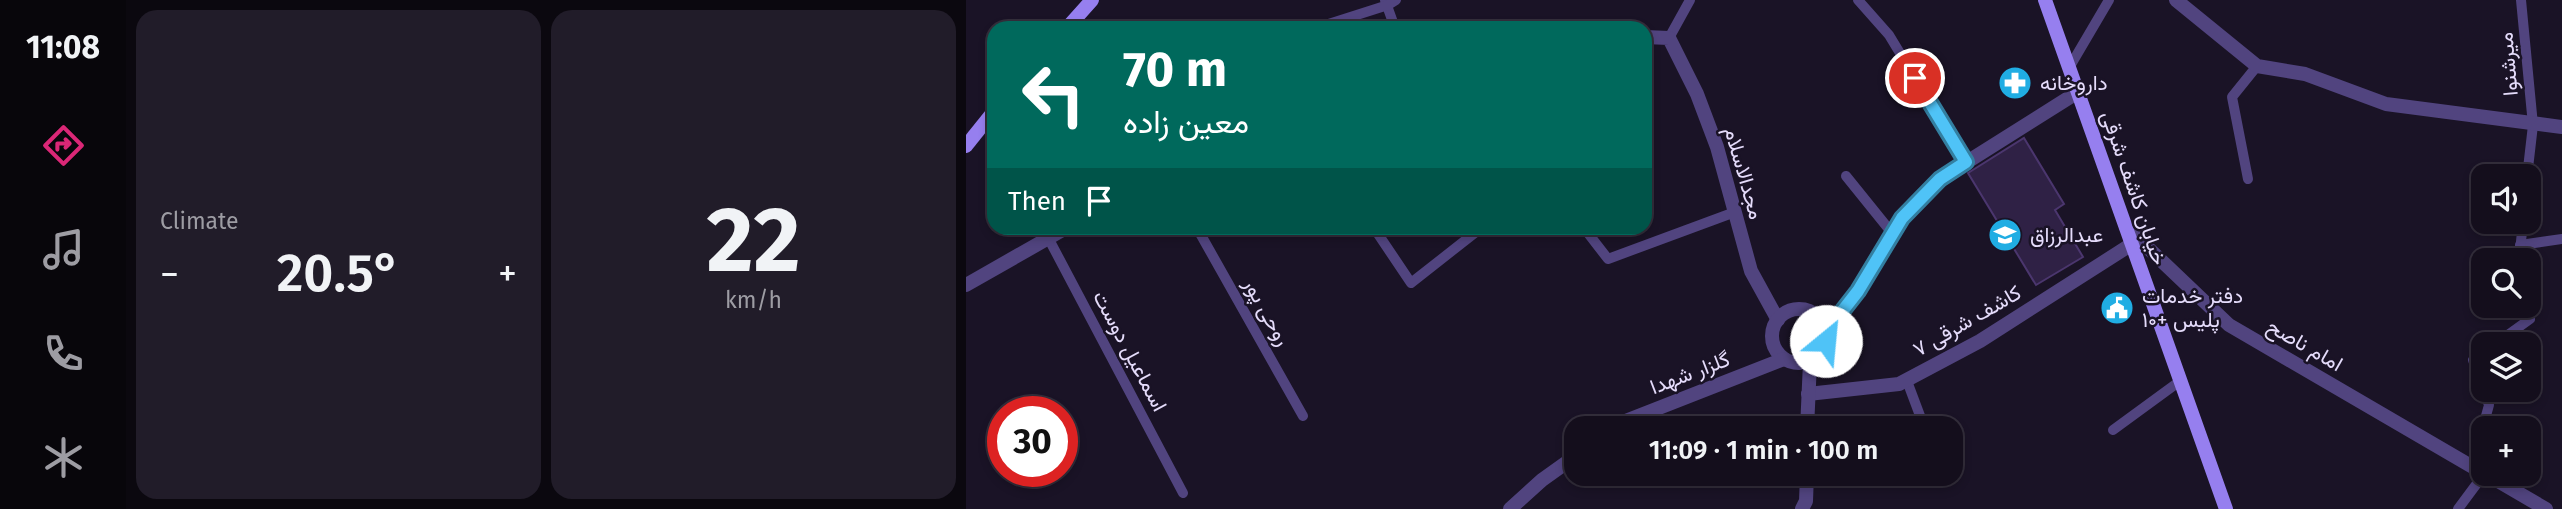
<!DOCTYPE html>
<meta charset="utf-8">
<style>
:root{--surface:#140e1c;--page:#211c29;--text:#f1f3f6;--muted:#9d9ca3;--line:#332e3b;--accent:#db2777}
body{margin:0;font-family:"Fira Sans",Vazirmatn,sans-serif;background:var(--page);color:var(--text);height:100vh;display:flex;flex-direction:column;font-size:26px;white-space:nowrap}
*{box-sizing:border-box;margin:0}
p{font-size:23px;color:var(--muted)}
.icon{flex:none;width:38px;height:38px;fill:none;stroke:currentColor;stroke-width:2;stroke-linecap:round;stroke-linejoin:round}
.map{position:relative;flex:1;overflow:hidden}
.drawer{display:flex;flex-direction:column;gap:10px;padding:10px;background:#0b080f;width:840px}
.drawer>*{flex:none}
.hud{position:absolute;left:21px;top:21px;width:665px;height:214px;border-radius:21px;box-shadow:0 4px 10px #0003,0 0 0 2px var(--line);background:#00695c;color:#fff;overflow:hidden}
.fabs{position:absolute;left:1505px;top:164px;display:grid;gap:14px}
.fabs a{display:grid;place-items:center;width:70px;height:70px;border-radius:14px;background:var(--surface);box-shadow:0 4px 10px #0003,0 0 0 2px var(--line);font-size:35px}
.speed{position:absolute;left:21px;top:396px;display:flex;gap:14px;font-size:35px;font-weight:700;text-align:center}
.speed>*{display:grid;place-content:center;width:91px;height:91px;border-radius:50%;background:var(--surface);box-shadow:0 4px 10px #0003,0 0 0 2px var(--line);line-height:1}
.speed .limit{border:10px solid #d22;background:#fff;color:#111}
.pin{position:absolute;display:grid;place-items:center;width:60px;height:60px;color:#fff;margin:-30px;border:4px solid #fff;border-radius:50%;box-shadow:0 2px 7px #0007}
.me{position:absolute;width:77px;margin:-38px;rotate:28deg;stroke-linejoin:round;filter:drop-shadow(0 0 5px #0008)}
.turn{display:flex;align-items:center;gap:24px;height:147px;padding:0 21px;font-size:32px}
.turn .icon{width:91px;height:91px;stroke-width:2.5}
.turn b{display:block;font-size:49px;line-height:60px}
.then{display:flex;align-items:center;height:66px;padding:0 21px;background:#0003;gap:14px;font-size:26px}
.big{font-size:52px;font-weight:600;line-height:1.1}
.drawer .tile{flex:1;display:flex;flex-direction:column;justify-content:center;gap:10px;min-width:0;padding:0 24px;border-radius:21px;background:var(--page)}
.drawer .dial{align-items:center;gap:0}
.dial b{font-size:91px;line-height:1}
.heat{display:flex;justify-content:space-between;align-items:center;font-size:38px;direction:ltr}
.drawer .tiles{flex:1;display:grid;gap:10px;grid-template-columns:repeat(2,1fr)}
.trip{position:absolute;left:598px;top:416px;width:399px;height:70px;border-radius:21px;background:var(--surface);box-shadow:0 4px 10px #0003,0 0 0 2px var(--line);font-weight:600;line-height:70px;text-align:center}
main{display:flex;flex:1;min-height:0}
.tabs{display:flex;flex-direction:column;width:126px;justify-content:space-around;align-items:center;background:#08060b;color:var(--muted)}
.tabs .icon{width:49px;height:49px}
.tabs .current{color:var(--accent)}
.tabs b{font-size:32px;color:var(--text)}
.map>svg:first-child{display:block}
.building{fill:#2f2145;stroke:#4b366e;stroke-width:2}
.lines{fill:none;stroke-linecap:round;stroke-linejoin:round}
.service{stroke:#51447f;stroke-width:10}
.minor{stroke:#51447f;stroke-width:14}
.secondary{stroke:#967fef;stroke-width:14}
.route-casing{stroke:#337fa1;stroke-width:18}
.route{stroke:#4fc3f7;stroke-width:12}
.labels{text-anchor:middle;dominant-baseline:central;stroke-width:5;stroke-linejoin:round;paint-order:stroke}
.street-label{font-size:21px;fill:#e5dcfb;stroke:#1a1326}
.poi-label{font-size:21px;fill:#e5dcfb;stroke:#1a1326;text-anchor:start}
</style>
<main>
<nav class="tabs">
<b>11:08</b>
<svg class="icon current" aria-label="directions" viewBox="0 0 24 24"><path d="M12 3l9 9-9 9-9-9zM9 14v-3h6M13 9l2 2-2 2"/></svg>
<svg class="icon" aria-label="music" viewBox="0 0 24 24"><path d="M9 18V5l10-2v13"/><circle cx="6" cy="18" r="3"/><circle cx="16" cy="16" r="3"/></svg>
<svg class="icon" aria-label="phone" viewBox="0 0 24 24"><path d="M5 4h4l2 5-3 2q2 4 5 5l2-3 5 2v4C11 20 4 13 5 4z"/></svg>
<svg class="icon" aria-label="climate" viewBox="0 0 24 24"><path d="M12 3v18M4 7l16 10M4 17L20 7"/></svg>
</nav>
<section class="drawer">
<div class="tiles">
<div class="tile"><p>Climate</p>
<div class="heat"><a>−</a><b class="big">20.5°</b><a>+</a></div>
</div>
<div class="tile dial"><b>22</b><p>km/h</p></div>
</div>
</section>
<div class="map">
<svg width="1596" height="509" viewBox="0 0 1596 509">
<rect width="100%" height="100%" fill="#1a1326"/>
<path class="building" d="M1058 138 1098 204 1089 210 1117 257 1070 285 1002 173Z"/>
<g class="lines">
<g class="service">
<path d="M419 0 429 28"/>
<path d="M892 0 923 35 1000 162"/>
<path d="M1555 0 1567 125 1561 177"/>
<path d="M350 28 422 5 430 0"/>
<path d="M703 38 724 0"/>
<path d="M1103 68 1143 0"/>
<path d="M18 122 28 139"/>
<path d="M880 176 926 233"/>
<path d="M1282 179 1266 97 1291 66"/>
<path d="M77 228 217 493"/>
<path d="M231 228 337 416"/>
<path d="M408 228 445 283 515 228"/>
<path d="M618 228 642 259 769 212"/>
<path d="M1554 245 1596 239"/>
<path d="M1553 261 1557 222"/>
<path d="M1528 345 1564 319 1561 306"/>
<path d="M1517 353 1507 360 1517 390"/>
<path d="M941 381 959 429"/>
<path d="M1147 430 1214 381"/>
<path d="M1506 466 1523 405 1517 390"/>
<path d="M976 474 978 480"/>
<path d="M1492 509 1518 474"/>
</g>
<g class="minor">
<path d="M1210 0 1291 66 1339 74 1420 104 1596 127"/>
<path d="M679 37 703 38 731 94 751 147 785 271 812 320"/>
<path d="M1160 227 1263 325 1517 473"/>
<path d="M0 285 100 228"/>
<circle cx="833" cy="336" r="27"/>
<path d="M860 332 892 291 936 218 974 179 1112 92"/>
<path d="M842 394 933 384 1014 341 1166 244"/>
<path d="M647 429 657 422 818 359"/>
<path d="M841 429 844 362"/>
<path d="M1520 474 1580 509"/>
<path d="M544 509 576 480 611 455"/>
<path d="M836 509 840 501 841 474"/>
</g>
<g class="secondary">
<path d="M1079 0 1260 509"/>
<path d="M101 28 126 0"/>
<path d="M0 146 28 111"/>
</g>
</g>
<g class="lines">
<defs>
<path id="route" d="M860 341V332L892 291 936 218 974 179 1000 162 949 78"/>
</defs>
<use href="#route" class="route-casing"/>
<use href="#route" class="route"/>
</g>
<defs>
<symbol id="pharmacy-disc" viewBox="-11 -11 22 22"><circle r="9.5" fill="#20ade3" stroke="#1a1326"/><path d="M-2-6h4v4h4v4h-4v4h-4v-4h-4v-4h4Z" fill="#fff"/></symbol>
<symbol id="school-disc" viewBox="-11 -11 22 22"><circle r="9.5" fill="#20ade3" stroke="#1a1326"/><path d="M0-5L7-2L0 1L-7-2ZM-4 1L0 2.5L4 1V4Q0 6-4 4Z" fill="#fff"/></symbol>
<symbol id="civic-disc" viewBox="-11 -11 22 22"><circle r="9.5" fill="#20ade3" stroke="#1a1326"/><path d="M-.6-6.5H3V-4.5H.6V-3L4-1V1h2V6H-6V1h2V-1L-.6-3ZM-1.2 2.5V6h2.4V2.5Z" fill="#fff"/></symbol>
</defs>
<g fill-rule="evenodd">
<use href="#pharmacy-disc" x="1030" y="64" width="38" height="38"/>
<use href="#school-disc" x="1020" y="216" width="38" height="38"/>
<use href="#civic-disc" x="1132" y="289" width="38" height="38"/>
</g>
<g class="labels">
<g class="street-label">
<text transform="translate(1542 64) rotate(-95)">میرشنوا</text>
<text transform="translate(778 173) rotate(74)">مجدالاسلام</text>
<text transform="translate(1168 188) rotate(71)">خیابان کاشف شرقی</text>
<text transform="translate(301 312) rotate(61)">روحی پور</text>
<text transform="translate(1001 321) rotate(-30)">کاشف شرقی ۷</text>
<text transform="translate(1339 345) rotate(30)">امام ناصح</text>
<text transform="translate(164 351) rotate(62)">اسماعیل دوست</text>
<text transform="translate(724 373) rotate(-21)">گلزار شهدا</text>
</g>
<g class="poi-label">
<text x="1074" y="83">داروخانه</text>
<text x="1064" y="235">عبدالرزاق</text>
<text x="1176" y="296">دفتر خدمات<tspan x="1176" dy="24">پلیس +۱۰</tspan></text>
</g>
</g>
</svg>
<div class="fabs">
<a><svg class="icon" aria-label="sound" viewBox="0 0 24 24"><path d="M4 9h4l5-4v14l-5-4H4zM17 9q2 3 0 6"/></svg></a>
<a><svg class="icon" aria-label="search" viewBox="0 0 24 24"><circle cx="10" cy="10" r="6"/><path d="M15 15l6 6"/></svg></a>
<a><svg class="icon" aria-label="layers" viewBox="0 0 24 24"><path d="M12 4l9 5-9 5-9-5zM3 14l9 5 9-5"/></svg></a>
<a>+</a>
</div>
<div class="speed"><div class="limit">30</div></div>
<div class="pin" style="left:949px;top:78px;background:#d93025"><svg class="icon" aria-label="arrive" viewBox="0 0 24 24"><path d="M6 21V4h12l-3 4 3 4H6"/></svg></div>
<svg class="me" style="left:860px;top:341px" viewBox="-20 -20 40 40"><circle r="19" fill="#fff"/><path d="M0-13L10 11 0 6-10 11z" fill="#4fc3f7"/></svg>
<div class="trip">11:09 · 1 min · 100 m</div>
<div class="hud">
<div class="turn"><svg class="icon" aria-label="left" viewBox="0 0 24 24"><path d="M17 20v-9H6M10 6l-5 5 5 5"/></svg><div><b>70 m</b>معین زاده</div></div>
<div class="then">Then<svg class="icon" aria-label="arrive" viewBox="0 0 24 24"><path d="M6 21V4h12l-3 4 3 4H6"/></svg></div>
</div>
</div>
</main>
